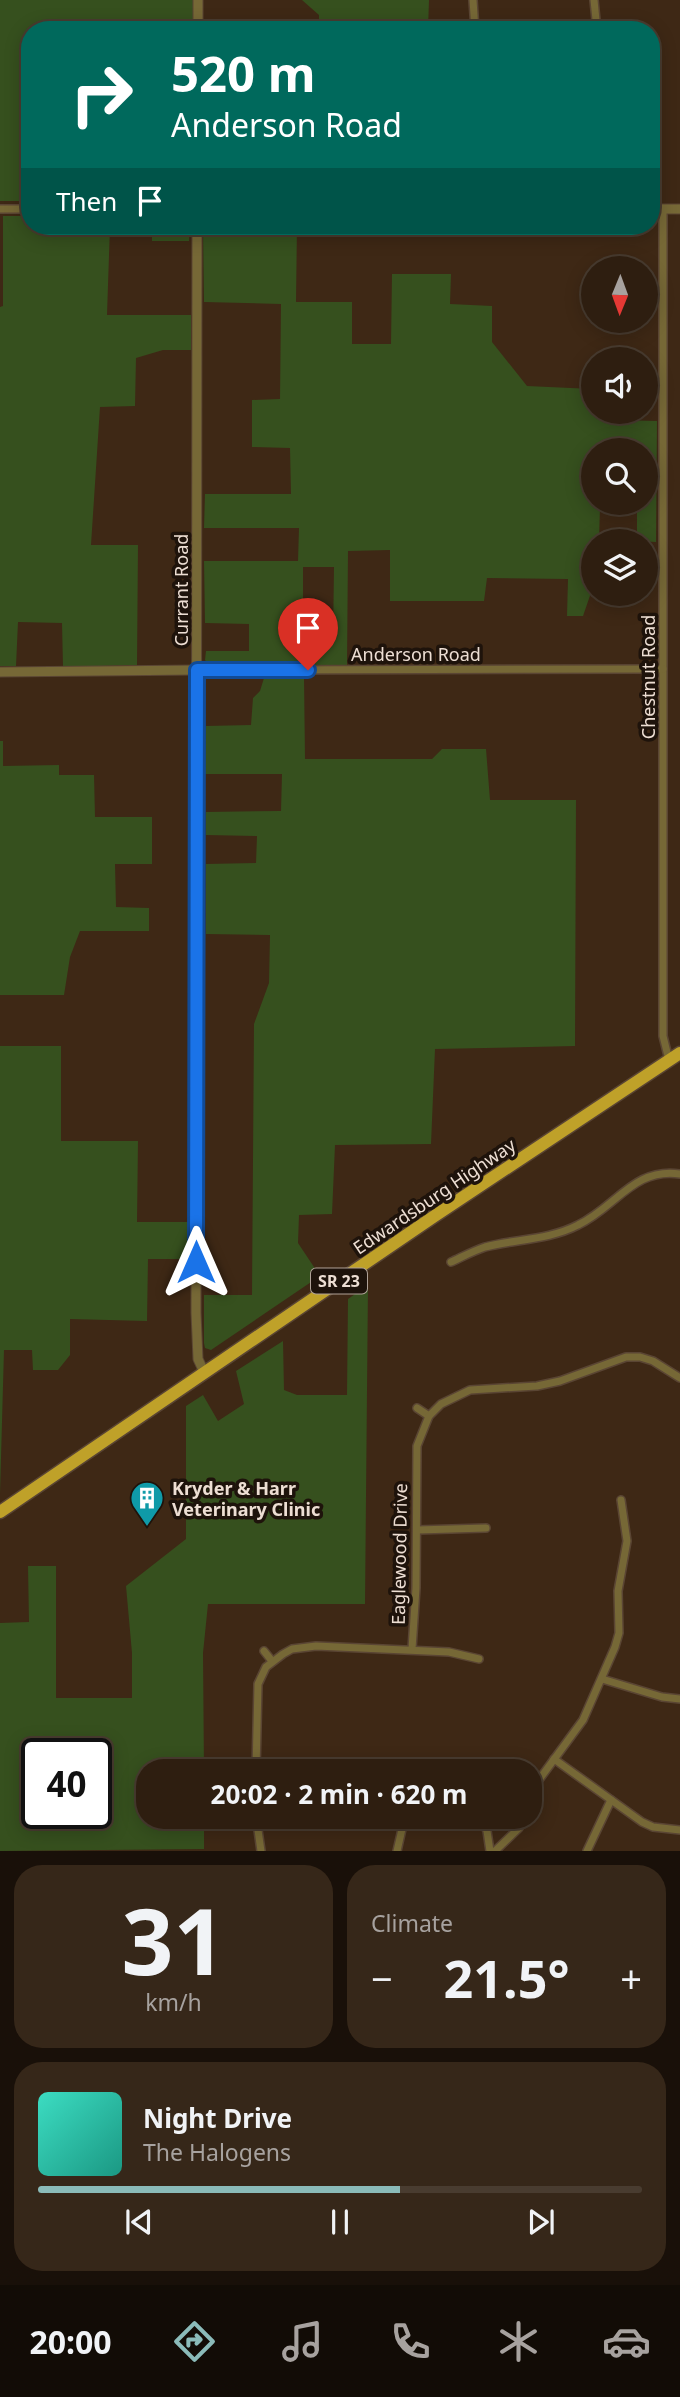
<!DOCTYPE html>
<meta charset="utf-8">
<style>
:root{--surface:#2e1e10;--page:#362719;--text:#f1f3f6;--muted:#a7a29f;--line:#493c30;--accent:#8bbbb9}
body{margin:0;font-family:"Noto Sans",sans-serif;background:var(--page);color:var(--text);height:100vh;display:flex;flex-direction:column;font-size:26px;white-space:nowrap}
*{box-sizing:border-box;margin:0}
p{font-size:23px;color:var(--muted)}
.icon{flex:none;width:38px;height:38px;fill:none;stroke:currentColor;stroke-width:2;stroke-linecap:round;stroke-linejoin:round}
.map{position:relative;height:1851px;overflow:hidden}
.details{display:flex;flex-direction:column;gap:14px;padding:14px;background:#191009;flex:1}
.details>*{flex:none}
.banner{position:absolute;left:21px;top:21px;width:639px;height:214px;border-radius:28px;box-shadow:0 4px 18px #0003,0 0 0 2px var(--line);background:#00695c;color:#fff;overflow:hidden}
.needle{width:46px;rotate:181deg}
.buttons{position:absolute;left:581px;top:256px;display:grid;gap:14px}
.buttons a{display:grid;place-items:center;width:77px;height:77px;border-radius:50%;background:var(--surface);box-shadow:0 4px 18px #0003,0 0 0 2px var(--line);font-size:35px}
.speed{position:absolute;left:21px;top:1738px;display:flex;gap:14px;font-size:35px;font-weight:700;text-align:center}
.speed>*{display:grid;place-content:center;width:91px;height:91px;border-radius:50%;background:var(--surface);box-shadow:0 4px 18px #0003,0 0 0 2px var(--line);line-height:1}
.speed .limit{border:4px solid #111;border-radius:10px;background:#fff;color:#111}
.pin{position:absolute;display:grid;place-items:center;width:60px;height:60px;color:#fff;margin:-72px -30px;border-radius:50% 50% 50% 0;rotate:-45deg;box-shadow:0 0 7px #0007}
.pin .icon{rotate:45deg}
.me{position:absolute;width:77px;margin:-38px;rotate:0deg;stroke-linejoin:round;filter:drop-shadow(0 0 5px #0008)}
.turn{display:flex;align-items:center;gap:24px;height:147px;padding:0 35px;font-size:32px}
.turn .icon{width:91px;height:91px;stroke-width:2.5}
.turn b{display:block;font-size:49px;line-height:60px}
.then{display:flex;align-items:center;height:66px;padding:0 35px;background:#0003;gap:14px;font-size:26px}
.big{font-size:52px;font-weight:700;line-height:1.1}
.details .card{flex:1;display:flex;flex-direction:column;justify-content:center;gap:10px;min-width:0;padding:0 24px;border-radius:28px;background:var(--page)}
.details .dial{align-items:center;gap:0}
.dial b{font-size:91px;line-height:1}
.song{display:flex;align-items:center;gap:21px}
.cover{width:84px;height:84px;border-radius:10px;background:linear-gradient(135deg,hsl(170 70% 55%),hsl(170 70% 35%))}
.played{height:7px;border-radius:4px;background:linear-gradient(90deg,var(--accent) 60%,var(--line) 60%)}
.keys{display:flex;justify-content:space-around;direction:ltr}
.heat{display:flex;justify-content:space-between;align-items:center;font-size:38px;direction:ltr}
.details .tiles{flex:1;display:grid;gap:14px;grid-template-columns:1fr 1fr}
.card:last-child{grid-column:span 2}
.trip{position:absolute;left:136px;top:1759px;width:406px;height:70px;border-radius:28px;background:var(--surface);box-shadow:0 4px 18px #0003,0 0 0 2px var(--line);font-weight:700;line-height:70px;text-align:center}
.tab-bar{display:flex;height:112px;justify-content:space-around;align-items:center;background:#120c06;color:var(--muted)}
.tab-bar .icon{width:49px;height:49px}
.tab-bar .active{color:var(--accent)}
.tab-bar b{font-size:32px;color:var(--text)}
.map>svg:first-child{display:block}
.green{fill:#36501e;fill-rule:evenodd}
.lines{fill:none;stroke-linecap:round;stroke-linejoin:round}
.minor-casing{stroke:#5a4533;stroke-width:10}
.tertiary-casing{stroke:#5a4533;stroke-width:11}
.primary-casing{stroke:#5a4533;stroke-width:15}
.minor{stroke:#766836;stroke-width:7}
.tertiary{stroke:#766836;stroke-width:9}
.primary{stroke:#bfa129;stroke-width:12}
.route-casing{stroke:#114b97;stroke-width:18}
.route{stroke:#1a73e8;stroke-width:12}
.labels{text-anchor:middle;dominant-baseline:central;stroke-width:7;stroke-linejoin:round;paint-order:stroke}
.shield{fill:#1e130b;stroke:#afa197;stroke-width:2}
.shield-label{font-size:16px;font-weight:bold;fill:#edded3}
.street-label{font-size:18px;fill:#edded3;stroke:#1e130b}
.poi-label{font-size:18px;font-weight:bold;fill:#edded3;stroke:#1e130b;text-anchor:start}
</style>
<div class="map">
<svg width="680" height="1851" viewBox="0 0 680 1851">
<rect width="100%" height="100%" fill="#3e2815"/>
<g class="green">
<path d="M0 0H193V30H30V201H0Z"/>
<path d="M302 0H429L428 30H319V15Z"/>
<path d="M3 216H30V226H110L107 315H191V350H163L136 358 135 406 100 407 91 545H138L137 665 63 667 62 623 18 622 16 666H0V307L3 306Z"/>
<path d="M152 226H190L189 241H152Z"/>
<path d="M205 226H297L296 302H352V344H391L392 274H451L450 304 492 306V342L527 386 593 389V411H616V420L657 421 656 542 637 541V507H600L599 541H593V587L583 616H567L568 579 487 578 484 601H390V550L348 551 347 665H209L205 660 206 651H249V624L205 623 204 561H298L299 528H204L205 494H291L290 448 252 447V400L280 399 281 304 204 302 203 230ZM593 450H646V502H593ZM303 567H334L333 638H303Z"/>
<path d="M304 677 305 759H432L442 749H486L490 800H576L575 1046 435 1049 431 1144 335 1145 332 1214 299 1215 298 1243 320 1276 211 1350 205 1348 204 1343V1295H252L254 1024 269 983 270 935 206 934V864L256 863 257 836 206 835V812L281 811 282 774H205L206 726 251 725 253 698 260 691 264 678Z"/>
<path d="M0 741H3V766L59 765V775H94L95 817H152V864H115L116 907 149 908V931H80L70 957 64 995H0Z"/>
<path d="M0 1046H61V1141H138L137 1222H191V1259H148L147 1321 70 1319V1355L58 1370H33L32 1350H4L0 1494Z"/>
<path d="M368 1285 365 1604H208L203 1653 204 1771H149V1816L204 1817V1849L0 1851V1623L29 1622 28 1566H56V1698H132V1653L126 1586 186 1539V1406L203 1395 218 1421 244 1404 236 1371 283 1341 284 1390 297 1395H347L348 1299ZM37 1754H96V1813H37Z"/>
</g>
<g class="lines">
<defs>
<g id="minor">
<path d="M473 0 475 30"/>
<path d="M594 0 597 30"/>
<path d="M0 209H30"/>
<path d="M663 209V1036L669 1060"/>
<path d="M197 670 663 669"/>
<path d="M451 1262C462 1257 473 1251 485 1247 516 1239 549 1240 578 1225 616 1207 634 1167 680 1174"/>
<path d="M417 1408 429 1416"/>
<path d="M417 1530 486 1528"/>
<path d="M412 1649 416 1588 417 1446 429 1416 441 1404 470 1390 537 1386 560 1381 626 1357H640L653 1361 680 1378"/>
<path d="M264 1651 272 1661"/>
<path d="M602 1679 662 1697 680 1699"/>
<path d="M554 1759 642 1822 653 1827 680 1830"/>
<path d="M256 1770H299L342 1767 376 1771"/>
<path d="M256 1771 258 1684 266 1667 283 1654 292 1649 316 1646 449 1652 479 1659"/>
<path d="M530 1792 583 1720 615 1647 619 1633 618 1591 627 1541 621 1500"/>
<path d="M256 1816 261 1851"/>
<path d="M480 1816 487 1831 490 1851"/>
<path d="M397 1851 405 1816"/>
<path d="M495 1851 519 1828 523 1816"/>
<path d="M587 1851 611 1800"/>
</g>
<g id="tertiary">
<path d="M198 30V0"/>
<path d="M651 209H680"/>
<path d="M197 226 196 1313 198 1359 204 1372"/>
<path d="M0 672 197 670"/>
</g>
<path id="primary" d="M0 1512 436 1215 680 1053"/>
</defs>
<use href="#minor" class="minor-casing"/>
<use href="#tertiary" class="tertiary-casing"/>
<use href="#primary" class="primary-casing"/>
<use href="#minor" class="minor"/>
<use href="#tertiary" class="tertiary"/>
<use href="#primary" class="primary"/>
</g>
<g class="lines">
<defs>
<path id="route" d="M196 1262 197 670H308"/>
</defs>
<use href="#route" class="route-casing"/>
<use href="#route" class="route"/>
</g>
<defs>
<symbol id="building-pin" viewBox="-11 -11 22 30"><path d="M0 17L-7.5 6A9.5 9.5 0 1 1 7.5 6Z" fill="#0f9aa8" stroke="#1e130b"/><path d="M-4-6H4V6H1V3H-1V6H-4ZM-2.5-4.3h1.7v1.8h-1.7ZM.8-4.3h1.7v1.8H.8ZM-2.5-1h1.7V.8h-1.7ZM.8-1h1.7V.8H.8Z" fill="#fff"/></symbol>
</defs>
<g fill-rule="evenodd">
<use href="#building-pin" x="128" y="1479" width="38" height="52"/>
</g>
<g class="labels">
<rect class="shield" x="311" y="1268.5" width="56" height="25" rx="5"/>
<g class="shield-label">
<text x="339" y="1281">SR 23</text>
</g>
<g class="street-label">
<text transform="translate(181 590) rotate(-90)">Currant Road</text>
<text x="416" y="654">Anderson Road</text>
<text transform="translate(648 677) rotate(-90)">Chestnut Road</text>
<text transform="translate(434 1196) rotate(-34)">Edwardsburg Highway</text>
<text transform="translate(399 1554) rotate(-89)">Eaglewood Drive</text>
</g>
<g class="poi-label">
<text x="172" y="1488">Kryder &amp; Harr<tspan x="172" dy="21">Veterinary Clinic</tspan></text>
</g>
</g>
</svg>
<div class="buttons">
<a><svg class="needle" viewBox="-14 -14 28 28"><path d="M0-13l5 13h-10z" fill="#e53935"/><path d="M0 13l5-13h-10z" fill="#a7a29f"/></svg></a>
<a><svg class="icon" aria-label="sound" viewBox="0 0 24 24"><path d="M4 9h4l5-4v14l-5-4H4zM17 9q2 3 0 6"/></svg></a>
<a><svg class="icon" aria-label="search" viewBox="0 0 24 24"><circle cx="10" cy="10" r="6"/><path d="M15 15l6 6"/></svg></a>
<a><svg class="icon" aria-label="layers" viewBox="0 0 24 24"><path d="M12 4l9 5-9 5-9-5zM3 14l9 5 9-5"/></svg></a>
</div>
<div class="speed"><div class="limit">40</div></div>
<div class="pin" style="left:308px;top:670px;background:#d93025"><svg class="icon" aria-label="arrive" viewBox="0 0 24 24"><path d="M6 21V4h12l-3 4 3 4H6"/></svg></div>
<svg class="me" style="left:196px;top:1262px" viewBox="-20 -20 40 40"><path d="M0-17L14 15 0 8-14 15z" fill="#1a73e8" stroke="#fff" stroke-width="4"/></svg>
<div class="trip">20:02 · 2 min · 620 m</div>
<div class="banner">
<div class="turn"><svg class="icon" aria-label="right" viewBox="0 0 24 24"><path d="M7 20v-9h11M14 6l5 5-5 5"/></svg><div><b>520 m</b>Anderson Road</div></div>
<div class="then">Then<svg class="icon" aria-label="arrive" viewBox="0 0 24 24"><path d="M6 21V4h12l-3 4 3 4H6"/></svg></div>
</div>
</div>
<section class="details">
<div class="tiles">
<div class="card dial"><b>31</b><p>km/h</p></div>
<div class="card"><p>Climate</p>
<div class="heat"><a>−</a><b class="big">21.5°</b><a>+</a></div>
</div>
<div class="card">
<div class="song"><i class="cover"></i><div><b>Night Drive</b><p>The Halogens</p></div></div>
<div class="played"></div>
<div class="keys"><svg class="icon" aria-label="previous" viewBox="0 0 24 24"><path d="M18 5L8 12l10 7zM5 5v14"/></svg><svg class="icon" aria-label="pause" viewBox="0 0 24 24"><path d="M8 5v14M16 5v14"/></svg><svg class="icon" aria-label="next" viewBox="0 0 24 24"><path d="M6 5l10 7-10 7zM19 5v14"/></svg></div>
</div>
</div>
</section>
<nav class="tab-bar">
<b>20:00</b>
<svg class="icon active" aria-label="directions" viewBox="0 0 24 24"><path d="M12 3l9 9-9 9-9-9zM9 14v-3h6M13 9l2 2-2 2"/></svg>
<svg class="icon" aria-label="music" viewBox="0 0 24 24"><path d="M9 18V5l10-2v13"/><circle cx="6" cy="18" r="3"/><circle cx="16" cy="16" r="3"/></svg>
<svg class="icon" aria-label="phone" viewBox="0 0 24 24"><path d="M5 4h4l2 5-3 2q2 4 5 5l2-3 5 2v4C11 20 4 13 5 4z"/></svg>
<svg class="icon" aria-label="climate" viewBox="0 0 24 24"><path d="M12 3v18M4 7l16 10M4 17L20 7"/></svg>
<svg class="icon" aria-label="car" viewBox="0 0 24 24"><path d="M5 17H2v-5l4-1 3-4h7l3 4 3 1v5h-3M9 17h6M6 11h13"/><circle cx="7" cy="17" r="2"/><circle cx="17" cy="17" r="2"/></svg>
</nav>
